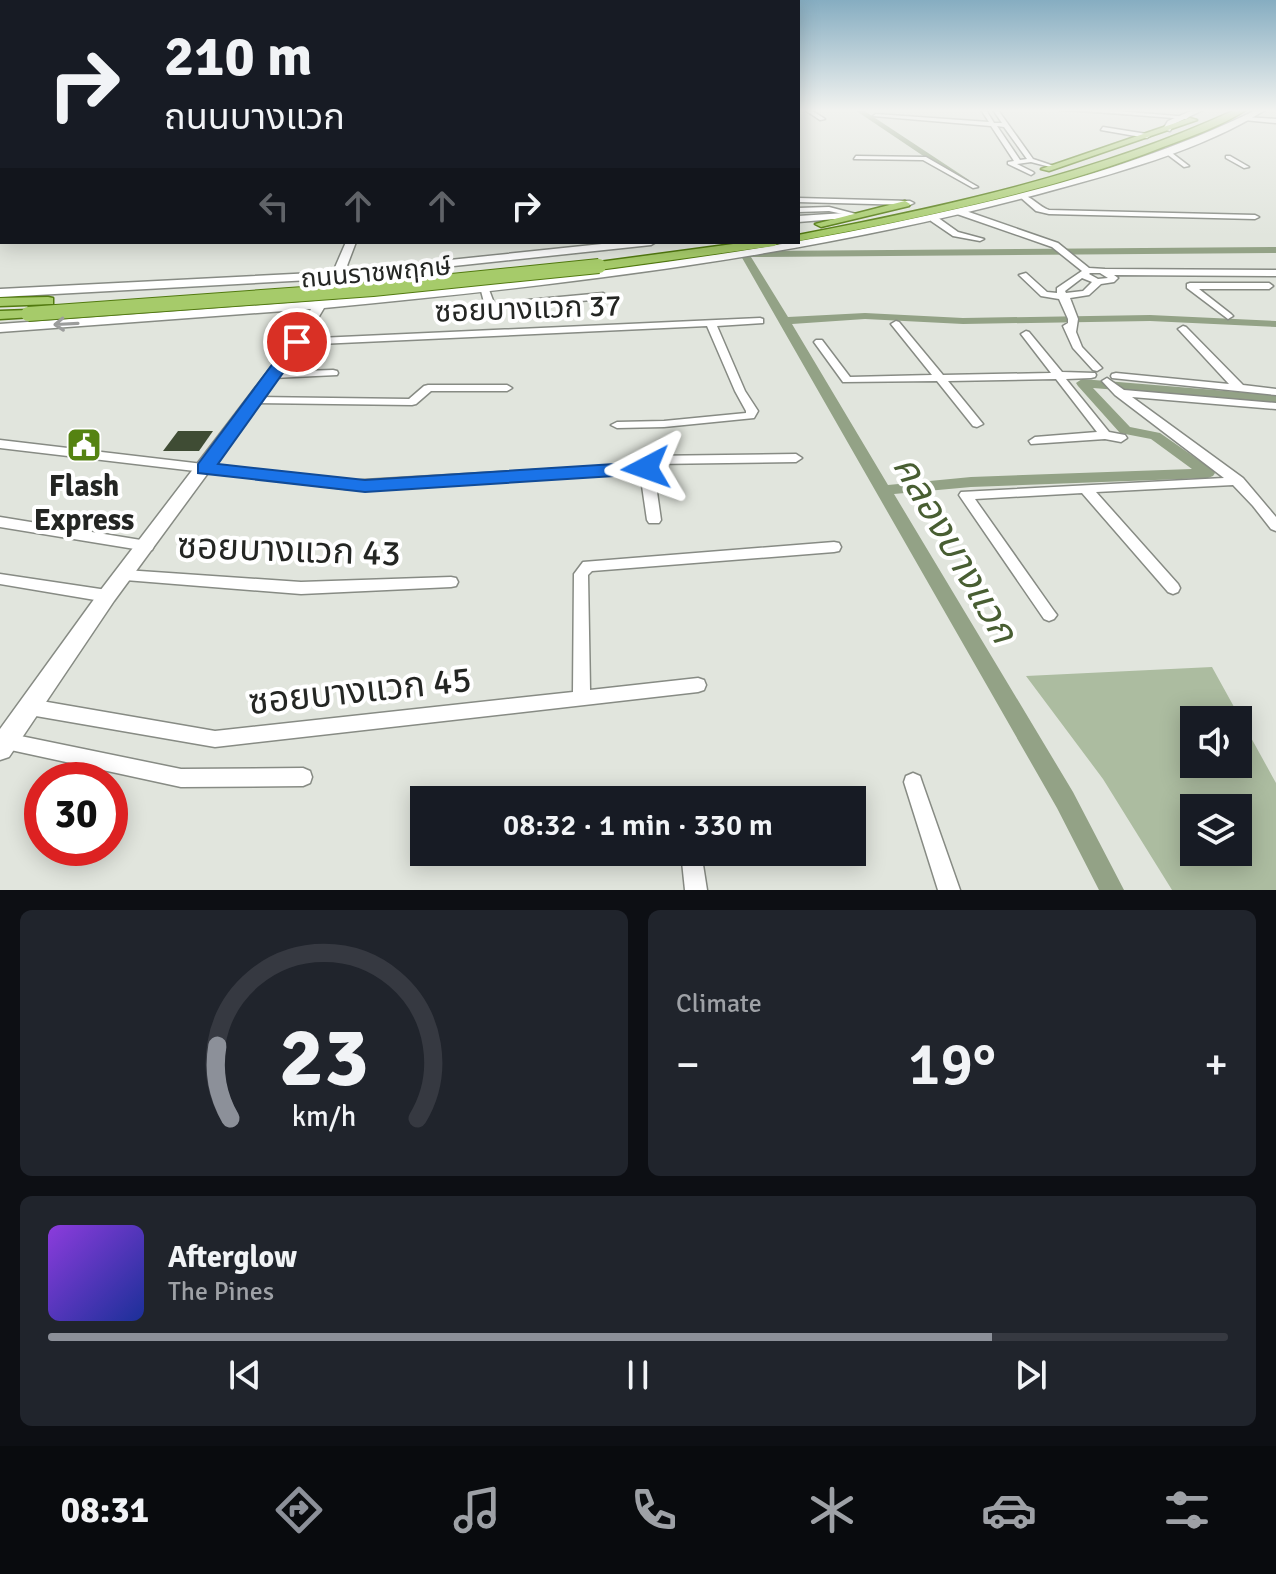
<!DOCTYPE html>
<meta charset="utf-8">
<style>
:root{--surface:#171b24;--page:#20242c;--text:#f1f3f6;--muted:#9ea1a6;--line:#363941;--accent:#8c9099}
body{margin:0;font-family:Signika,"Noto Sans Thai",sans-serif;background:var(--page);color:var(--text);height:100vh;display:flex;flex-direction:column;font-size:30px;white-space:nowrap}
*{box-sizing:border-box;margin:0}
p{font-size:26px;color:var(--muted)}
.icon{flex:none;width:44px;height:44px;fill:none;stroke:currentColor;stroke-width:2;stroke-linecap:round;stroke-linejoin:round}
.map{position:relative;height:890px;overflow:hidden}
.panel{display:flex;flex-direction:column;gap:20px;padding:20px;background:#0d0f14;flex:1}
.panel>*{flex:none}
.banner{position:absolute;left:0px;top:0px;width:800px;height:244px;box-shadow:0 4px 20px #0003;background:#171b24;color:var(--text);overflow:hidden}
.controls{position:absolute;left:1180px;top:706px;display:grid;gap:16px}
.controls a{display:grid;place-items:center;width:72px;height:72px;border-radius:0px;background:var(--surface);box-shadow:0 4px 20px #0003;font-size:40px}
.speed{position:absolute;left:24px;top:762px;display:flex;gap:16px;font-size:40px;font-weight:700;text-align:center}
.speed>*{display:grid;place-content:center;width:104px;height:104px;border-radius:50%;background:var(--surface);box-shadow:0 4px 20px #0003;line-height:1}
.speed .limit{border:12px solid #d22;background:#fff;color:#111}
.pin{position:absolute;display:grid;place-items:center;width:68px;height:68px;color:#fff;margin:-34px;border:4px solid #fff;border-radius:50%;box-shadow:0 2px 8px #0007}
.me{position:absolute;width:88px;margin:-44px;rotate:266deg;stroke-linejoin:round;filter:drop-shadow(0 0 6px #0008)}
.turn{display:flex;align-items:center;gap:28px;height:168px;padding:0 32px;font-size:36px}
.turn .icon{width:104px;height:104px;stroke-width:2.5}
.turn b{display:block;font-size:56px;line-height:68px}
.lanes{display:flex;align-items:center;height:76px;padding:0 32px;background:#0003;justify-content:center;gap:40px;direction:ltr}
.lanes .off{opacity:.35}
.big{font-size:60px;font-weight:600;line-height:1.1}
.panel .tile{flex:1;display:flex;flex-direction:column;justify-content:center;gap:12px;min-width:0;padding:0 28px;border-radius:12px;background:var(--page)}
.panel .dial{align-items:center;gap:0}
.dial svg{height:208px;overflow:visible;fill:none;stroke:var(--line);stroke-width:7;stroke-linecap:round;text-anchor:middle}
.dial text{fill:var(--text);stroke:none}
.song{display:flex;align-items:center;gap:24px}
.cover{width:96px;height:96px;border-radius:12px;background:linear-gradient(135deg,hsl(270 70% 55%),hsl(230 70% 35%))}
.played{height:8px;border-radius:4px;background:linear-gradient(90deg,var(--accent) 80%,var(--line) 80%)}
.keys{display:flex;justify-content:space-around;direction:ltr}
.heat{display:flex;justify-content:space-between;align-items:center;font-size:44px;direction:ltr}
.panel .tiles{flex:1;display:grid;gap:20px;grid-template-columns:1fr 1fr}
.tile:last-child{grid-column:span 2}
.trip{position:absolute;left:410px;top:786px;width:456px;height:80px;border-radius:0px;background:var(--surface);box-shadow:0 4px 20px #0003;font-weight:600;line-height:80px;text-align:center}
.tabs{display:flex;height:128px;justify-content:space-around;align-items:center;background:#090b0e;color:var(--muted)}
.tabs .icon{width:56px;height:56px}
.tabs .current{color:var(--accent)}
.tabs b{font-size:36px;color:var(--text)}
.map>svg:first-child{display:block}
.forest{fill:#acbca0;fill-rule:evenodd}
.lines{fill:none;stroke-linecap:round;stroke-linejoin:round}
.canal{fill:#93a286;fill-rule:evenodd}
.building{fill:#3f4c34}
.street-casing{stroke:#878b84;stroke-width:3}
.secondary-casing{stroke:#878b84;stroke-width:3}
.primary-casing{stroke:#527a10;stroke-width:3}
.street{fill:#fff;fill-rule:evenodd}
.secondary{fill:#fff;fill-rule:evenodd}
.primary{fill:#a6cb6a;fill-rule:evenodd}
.primary-bridge-casing{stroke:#527a10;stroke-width:16;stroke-linecap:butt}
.primary-bridge{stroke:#a6cb6a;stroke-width:14}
.oneway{stroke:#9c9d9c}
.route{fill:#1a73e8;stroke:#114b97;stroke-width:2}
.labels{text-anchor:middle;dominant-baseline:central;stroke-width:8;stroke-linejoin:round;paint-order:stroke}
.far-street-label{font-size:26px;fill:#242623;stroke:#fff}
.street-label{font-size:30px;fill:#242623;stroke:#fff}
.poi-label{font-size:30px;font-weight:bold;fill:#242623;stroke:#fff}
.near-street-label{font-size:36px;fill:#242623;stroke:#fff}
.near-water-label{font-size:38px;font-style:italic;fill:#485e32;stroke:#fff}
</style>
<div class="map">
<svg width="1276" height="890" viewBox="0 0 1276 890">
<rect width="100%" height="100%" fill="#e1e5dd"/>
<path class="forest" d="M1212 667 1276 783V890H1172L1103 779 1026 676ZM1194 720H1238V764H1194ZM1194 808H1238V852H1194Z"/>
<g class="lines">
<g class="canal">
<path d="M855 110H863L969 180 962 182Z"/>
<path d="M1037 110H1085L1166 116 1163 118Z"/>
<path d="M733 242H743L748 251 1276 247V253L751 257 788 317 865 313 963 318 1150 315 1276 321V327L1150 321 963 324 865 319 792 324 888 485 971 477 1192 469 1151 439 1120 433 1078 386 1076 383 1082 379 1276 395V403L1093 388 1130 427 1160 433 1213 470 1215 473 1213 476 1208 478 971 487 894 494 1073 792 1124 890H1099L1057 808Z"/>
</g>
</g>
<path class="building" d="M178 431H213L199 451H163Z"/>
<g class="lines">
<defs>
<g id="street">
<path d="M805 110H811L825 119 820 120Z"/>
<path d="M981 110H986L994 123H1002L993 110H998L1033 159 1054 166V168L1031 162 1017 164 1033 172 1034 173 1031 175 1008 164V162L1014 161 991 126 873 116 876 114 989 122ZM997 126 1004 127 1027 159 1020 160Z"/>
<path d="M1073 110H1105L1189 117 1186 119Z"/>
<path d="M1246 117 1276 119V123L1244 120Z"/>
<rect x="0" y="119" width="2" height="4"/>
<path d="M1103 127 1147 134 1150 136 1147 138 1101 130Z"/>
<path d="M2 139V143L0 144V140Z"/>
<path d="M2 150V154L0 155V151Z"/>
<path d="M1164 150H1168L1189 166 1184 167 1164 152Z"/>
<path d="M856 156 926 157 978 187 973 188 923 160 854 159Z"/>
<path d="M1226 156H1230L1249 167 1244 168 1226 158Z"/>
<path d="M1020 195C1030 194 1039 207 1049 210L1255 215 1259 217 1255 219 1049 214 1036 211 1020 197Z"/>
<path d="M798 198 910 201 914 203 910 205 798 202Z"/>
<path d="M829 207 856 214 852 216 829 211 798 212V208Z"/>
<path d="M957 210H963L1058 243 1089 268 1105 269 1276 270V276L1114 275 1118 278 1114 282 1101 284 1089 295 1070 298 1078 319 1076 332 1082 347 1102 368 1097 371 1093 370 1073 348 1063 326 1068 323V319L1059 299 1041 296 1019 275 1026 273 1047 292 1057 293V288L1082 271 1052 247 957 214ZM1090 273H1100L1108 278 1098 279 1089 274ZM1082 278 1092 282 1083 291 1066 293 1065 291Z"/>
<rect x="0" y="213" width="2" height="4"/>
<path d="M931 217H937L958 232 984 239 980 241 953 236 931 221Z"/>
<path d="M1190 283H1269L1273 286 1269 289H1199L1231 314 1233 316 1228 319 1187 288V284Z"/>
<path d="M484 284 488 287 494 303 603 293 607 296 603 299 490 309 485 306 480 287Z"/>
<path d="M760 318 763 319V323L717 326 745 391 758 411 754 418 664 427 617 428 611 425 617 422 664 421 746 413V411L735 391 707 326 297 345 292 342 297 339Z"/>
<path d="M896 321 899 322 943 375 1051 373 1021 334 1026 331 1029 332 1062 372 1095 373 1096 375 1095 377 1091 378 1066 379 1109 432 1125 435 1127 438 1121 442 1105 439 1031 444 1029 441 1035 437 1097 432 1056 379 948 381 983 424 977 427 973 426 937 381 843 382 814 342 816 340H822L850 377 932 375 891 324Z"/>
<path d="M1183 326 1186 327 1243 385 1276 389V395L1112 378 1111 376 1112 374 1116 373 1229 384 1180 331 1178 329Z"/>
<path d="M333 370 337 371 338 373 337 375 273 378 268 375 273 372Z"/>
<path d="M1107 378 1124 390 1276 403V409L1132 397 1243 478 1276 517V531L1271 529 1253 506 1233 485 1096 492 1178 584 1180 588 1178 592 1173 594 1168 592 1082 493 975 499 1054 611 1057 615 1054 619 1049 621 1044 619 961 498 959 495 961 492 1224 478 1115 395 1102 381Z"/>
<path d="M428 385H507L512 388 507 391H431L416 404 412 405 255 403 249 400 255 397 409 399 424 386Z"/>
<path d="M0 440 347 481 640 464 643 457 647 456 796 454 802 458 796 462 653 464 661 520 659 523H649L647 520 640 472 347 489 0 448Z"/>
<path d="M0 517 147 541 152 542 154 546 152 550 147 551 0 527Z"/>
<path d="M834 542 839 543 841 547 839 551 834 552 592 571 588 575 590 690 698 678 704 680 706 685 704 690 698 692 215 747 30 715 24 712 21 707 24 702 30 699 215 731 573 692 574 574 583 562Z"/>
<path d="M125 570 301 582 451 577 456 578 458 582 456 586 451 587 301 594 125 580 120 579 118 575 120 571Z"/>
<path d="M0 574 107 590 112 592 115 596 112 600 107 602 0 584Z"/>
<path d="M6 733 181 769 303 768 310 771 312 777 310 783 303 786 181 787 6 749 0 747V735Z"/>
<path d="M913 773 920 776 922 782 960 890H938L904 782 906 776Z"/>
<path d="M681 852H701L707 890H685Z"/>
</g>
<g id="secondary">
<path d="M1193 110H1203L1174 124 1170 131 1163 129 1168 121Z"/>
<path d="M1256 110H1265C1203 150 1110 175 1039 194 805 257 564 285 324 308L302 345 114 601 9 757 0 760V729L100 591 291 341 311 309 0 332V324L315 301 329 279 0 297V289L333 272 346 242H356L345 271 621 242H656L651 245 341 278 328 300C531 281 735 259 934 214 1044 190 1154 160 1256 110Z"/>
<path d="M845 213 850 216 848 218 798 222V216Z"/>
</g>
<g id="primary">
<path d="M1235 110H1246C1221 126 1190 137 1163 147 1045 193 921 218 798 241V235C948 206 1095 174 1235 110Z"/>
<path d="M1190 118 1197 120 1049 171 1041 169Z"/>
<path d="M905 201 910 204 909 206 821 227 815 224Z"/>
<path d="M748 242H780L774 246 599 270 593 266 599 262Z"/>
<path d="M48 297 53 298V304L0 306V298Z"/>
<path d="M28 310 35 314 33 317 0 319V311Z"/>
</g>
</defs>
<use href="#street" class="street-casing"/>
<use href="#secondary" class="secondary-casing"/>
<use href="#primary" class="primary-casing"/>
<use href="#street" class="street"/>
<use href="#secondary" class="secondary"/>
<use href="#primary" class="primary"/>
<defs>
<path id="primary-bridge" d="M28 314 373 289 599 266"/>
</defs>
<use href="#primary-bridge" class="primary-bridge-casing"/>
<use href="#primary-bridge" class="primary-bridge"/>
</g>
<defs><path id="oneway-shaft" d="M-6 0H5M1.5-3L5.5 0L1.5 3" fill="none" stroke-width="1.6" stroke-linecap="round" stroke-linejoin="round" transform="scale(2)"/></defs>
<use class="oneway" href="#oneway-shaft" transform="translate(66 324) rotate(177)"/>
<linearGradient id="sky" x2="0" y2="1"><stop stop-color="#86adc1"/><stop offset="0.47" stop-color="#f2f3f0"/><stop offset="1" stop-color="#f2f3f0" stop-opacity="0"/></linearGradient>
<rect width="1276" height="235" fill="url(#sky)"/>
<path class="route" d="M297 337 305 342 218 464 365 480 646 462 656 468 646 474 365 492 198 473V464L292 338Z"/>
<defs>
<symbol id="civic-square" viewBox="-11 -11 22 22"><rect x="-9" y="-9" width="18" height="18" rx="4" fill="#558312" stroke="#fff"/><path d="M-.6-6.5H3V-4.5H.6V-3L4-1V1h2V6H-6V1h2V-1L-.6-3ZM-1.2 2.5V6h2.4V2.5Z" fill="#fff"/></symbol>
</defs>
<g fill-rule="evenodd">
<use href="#civic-square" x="64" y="425" width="40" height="40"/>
</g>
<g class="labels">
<g class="far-street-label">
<text transform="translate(376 273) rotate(-5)">ถนนราชพฤกษ์</text>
</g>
<g class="street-label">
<text transform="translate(528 309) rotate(-2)">ซอยบางแวก 37</text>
</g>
<g class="poi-label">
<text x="84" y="486">Flash<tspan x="84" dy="34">Express</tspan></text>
</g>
<g class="near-street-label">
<text transform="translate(289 550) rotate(2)">ซอยบางแวก 43</text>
<text transform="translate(360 691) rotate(-6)">ซอยบางแวก 45</text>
</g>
<g class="near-water-label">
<text transform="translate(955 549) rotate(60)">คลองบางแวก</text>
</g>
</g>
</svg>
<div class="controls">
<a><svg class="icon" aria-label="sound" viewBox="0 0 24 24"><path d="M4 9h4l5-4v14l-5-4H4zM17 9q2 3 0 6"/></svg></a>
<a><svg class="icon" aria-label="layers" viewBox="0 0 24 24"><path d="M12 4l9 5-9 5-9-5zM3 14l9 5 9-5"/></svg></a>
</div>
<div class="speed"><div class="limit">30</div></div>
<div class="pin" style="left:297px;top:342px;background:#d93025"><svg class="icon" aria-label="arrive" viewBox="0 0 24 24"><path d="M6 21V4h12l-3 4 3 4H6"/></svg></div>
<svg class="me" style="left:646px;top:468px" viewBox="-20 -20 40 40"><path d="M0-17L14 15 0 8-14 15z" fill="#1a73e8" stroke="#fff" stroke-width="4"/></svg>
<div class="trip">08:32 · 1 min · 330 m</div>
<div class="banner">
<div class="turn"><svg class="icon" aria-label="right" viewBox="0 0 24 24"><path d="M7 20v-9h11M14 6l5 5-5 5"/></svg><div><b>210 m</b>ถนนบางแวก</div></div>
<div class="lanes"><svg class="icon off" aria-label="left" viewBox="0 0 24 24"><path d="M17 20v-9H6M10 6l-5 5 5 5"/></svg><svg class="icon off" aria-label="ahead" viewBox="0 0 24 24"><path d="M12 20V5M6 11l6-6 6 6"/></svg><svg class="icon off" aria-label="ahead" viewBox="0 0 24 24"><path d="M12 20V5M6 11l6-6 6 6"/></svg><svg class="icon" aria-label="right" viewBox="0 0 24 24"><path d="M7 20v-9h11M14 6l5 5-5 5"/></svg></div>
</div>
</div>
<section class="panel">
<div class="tiles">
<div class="tile dial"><svg viewBox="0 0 100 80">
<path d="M14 69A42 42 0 1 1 86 69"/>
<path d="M14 69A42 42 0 0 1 9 41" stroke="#8c9099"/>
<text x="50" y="56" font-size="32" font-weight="700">23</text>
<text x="50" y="72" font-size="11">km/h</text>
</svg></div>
<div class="tile"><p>Climate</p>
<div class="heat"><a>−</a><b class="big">19°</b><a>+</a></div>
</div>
<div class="tile">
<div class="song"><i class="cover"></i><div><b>Afterglow</b><p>The Pines</p></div></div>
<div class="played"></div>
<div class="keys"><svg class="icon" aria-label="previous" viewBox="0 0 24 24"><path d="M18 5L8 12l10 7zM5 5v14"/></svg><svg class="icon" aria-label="pause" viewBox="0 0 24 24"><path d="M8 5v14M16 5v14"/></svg><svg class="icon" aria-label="next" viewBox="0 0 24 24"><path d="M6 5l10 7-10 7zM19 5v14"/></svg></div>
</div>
</div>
</section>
<nav class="tabs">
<b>08:31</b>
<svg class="icon current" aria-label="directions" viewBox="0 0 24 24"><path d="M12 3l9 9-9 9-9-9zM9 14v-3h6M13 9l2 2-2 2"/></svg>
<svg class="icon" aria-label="music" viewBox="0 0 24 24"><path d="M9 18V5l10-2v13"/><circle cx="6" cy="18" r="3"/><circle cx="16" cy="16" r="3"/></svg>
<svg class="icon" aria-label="phone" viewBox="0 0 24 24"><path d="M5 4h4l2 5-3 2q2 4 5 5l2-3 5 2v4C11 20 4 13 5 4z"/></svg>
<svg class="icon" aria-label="climate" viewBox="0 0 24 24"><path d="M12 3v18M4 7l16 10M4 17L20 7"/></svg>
<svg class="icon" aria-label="car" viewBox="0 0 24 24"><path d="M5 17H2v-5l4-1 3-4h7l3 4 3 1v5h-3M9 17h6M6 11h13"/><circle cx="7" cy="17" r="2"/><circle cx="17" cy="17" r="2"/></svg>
<svg class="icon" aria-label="filters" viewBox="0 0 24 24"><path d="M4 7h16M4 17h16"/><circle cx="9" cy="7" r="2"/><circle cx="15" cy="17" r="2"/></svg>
</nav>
